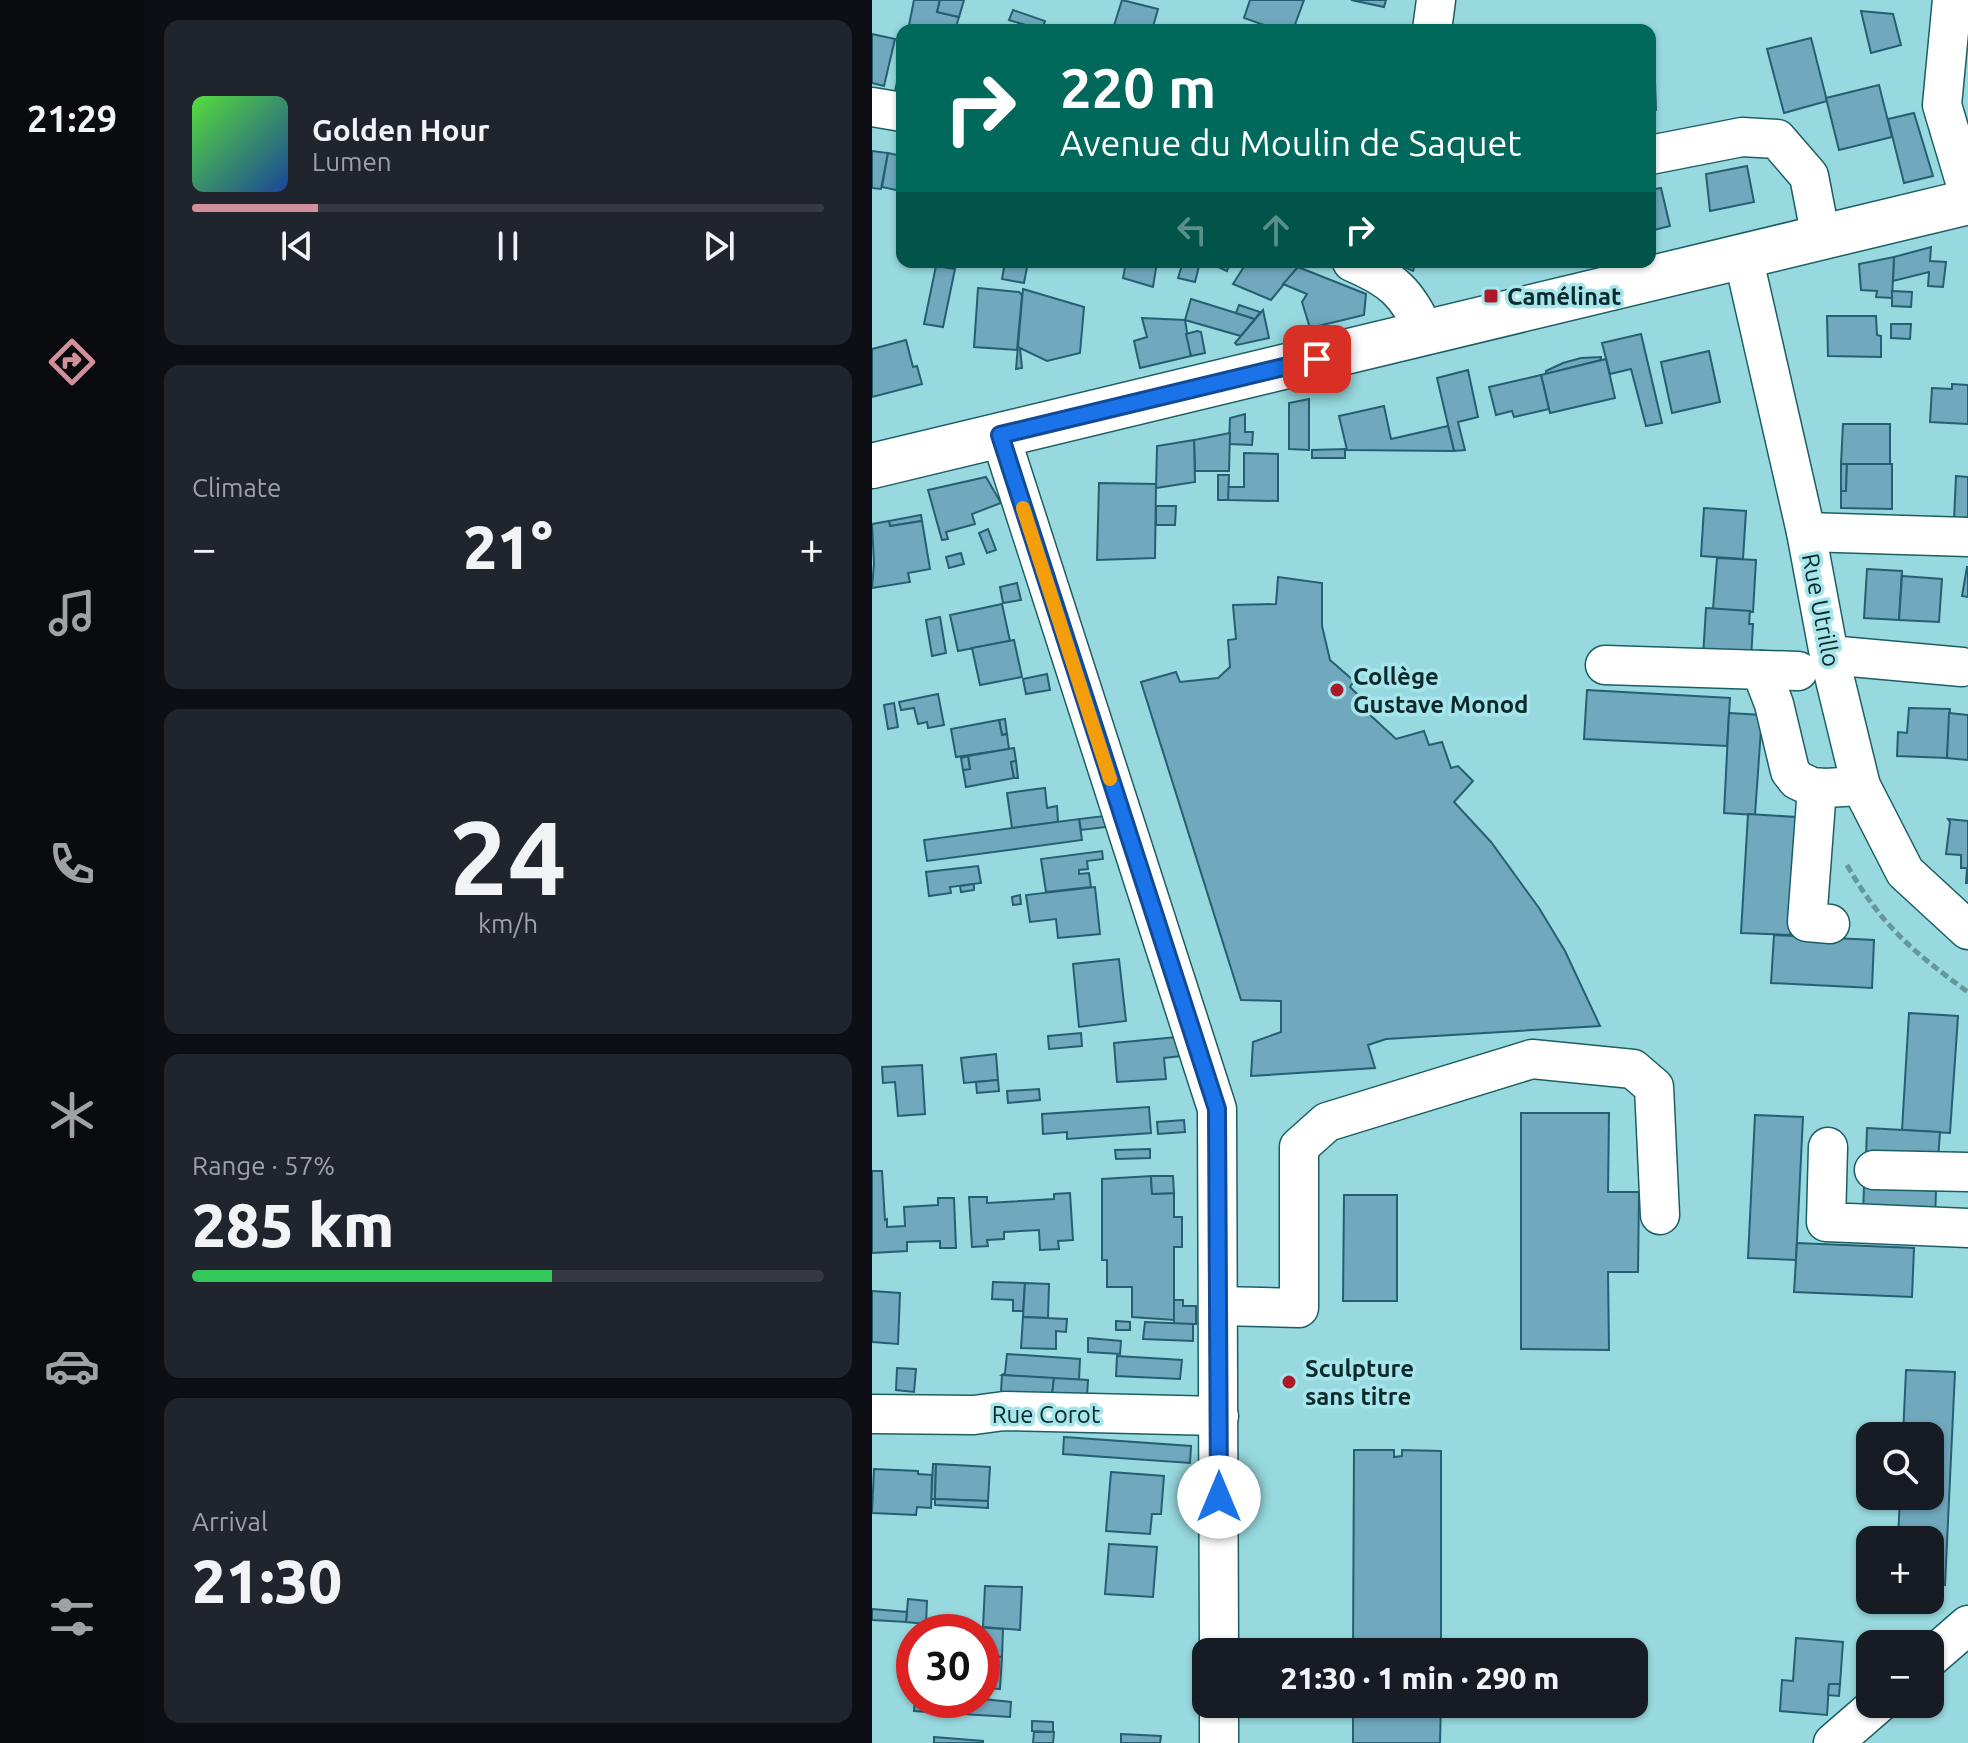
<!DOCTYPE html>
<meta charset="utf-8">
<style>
:root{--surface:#171b24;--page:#20242c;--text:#f1f3f6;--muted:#9ea1a6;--line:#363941;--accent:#d2919a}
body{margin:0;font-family:Ubuntu,sans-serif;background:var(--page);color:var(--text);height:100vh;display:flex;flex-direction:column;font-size:30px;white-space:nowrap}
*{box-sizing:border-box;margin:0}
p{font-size:26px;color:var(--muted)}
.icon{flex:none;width:44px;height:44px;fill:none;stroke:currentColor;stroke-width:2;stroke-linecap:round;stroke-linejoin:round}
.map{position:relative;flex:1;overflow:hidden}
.drawer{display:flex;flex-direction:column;gap:20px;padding:20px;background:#0d0f14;width:728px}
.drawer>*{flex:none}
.banner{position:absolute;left:24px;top:24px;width:760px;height:244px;border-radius:16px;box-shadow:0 2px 6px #0004;background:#00695c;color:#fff;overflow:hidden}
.tools{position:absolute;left:984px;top:1422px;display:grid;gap:16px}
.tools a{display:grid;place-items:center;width:88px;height:88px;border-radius:16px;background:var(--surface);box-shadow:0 2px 6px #0004;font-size:40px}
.speed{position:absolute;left:24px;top:1614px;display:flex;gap:16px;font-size:40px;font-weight:700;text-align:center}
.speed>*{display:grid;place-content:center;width:104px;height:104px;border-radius:50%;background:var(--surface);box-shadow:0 2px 6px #0004;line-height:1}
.speed .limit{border:12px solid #d22;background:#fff;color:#111}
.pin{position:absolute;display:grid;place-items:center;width:68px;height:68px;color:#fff;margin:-34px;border-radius:16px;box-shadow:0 4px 12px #0006}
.me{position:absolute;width:88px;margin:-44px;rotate:0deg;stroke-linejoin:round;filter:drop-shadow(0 0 6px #0008)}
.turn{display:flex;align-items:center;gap:28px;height:168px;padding:0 32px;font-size:36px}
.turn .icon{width:104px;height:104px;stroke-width:2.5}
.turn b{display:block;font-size:56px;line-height:68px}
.lanes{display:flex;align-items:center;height:76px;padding:0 32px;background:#0003;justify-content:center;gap:40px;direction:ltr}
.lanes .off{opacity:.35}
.big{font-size:60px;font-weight:800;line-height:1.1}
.drawer .widget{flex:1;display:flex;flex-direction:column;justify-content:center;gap:12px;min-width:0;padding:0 28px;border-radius:16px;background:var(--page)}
.drawer .dial{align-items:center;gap:0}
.dial b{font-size:104px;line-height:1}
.song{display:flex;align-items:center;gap:24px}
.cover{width:96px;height:96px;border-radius:12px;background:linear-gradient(135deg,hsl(110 70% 55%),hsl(220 70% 35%))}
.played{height:8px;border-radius:4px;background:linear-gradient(90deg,var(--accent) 20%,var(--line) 20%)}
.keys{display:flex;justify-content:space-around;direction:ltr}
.heat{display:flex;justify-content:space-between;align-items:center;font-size:44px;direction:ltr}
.charge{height:12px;border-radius:6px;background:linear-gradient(90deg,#34c759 57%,var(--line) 0)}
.trip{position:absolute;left:320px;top:1638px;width:456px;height:80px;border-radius:16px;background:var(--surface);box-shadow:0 2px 6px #0004;font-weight:800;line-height:80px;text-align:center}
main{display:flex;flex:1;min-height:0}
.dock{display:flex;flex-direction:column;width:144px;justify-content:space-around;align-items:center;background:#090b0e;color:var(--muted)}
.dock .icon{width:56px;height:56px}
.dock .selected{color:var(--accent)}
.dock b{font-size:36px;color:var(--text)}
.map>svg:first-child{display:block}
.building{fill:#70a8bd;stroke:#265f72;stroke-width:2}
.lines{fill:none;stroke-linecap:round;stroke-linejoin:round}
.minor-casing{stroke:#1b5f65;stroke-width:41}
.major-casing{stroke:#1b5f65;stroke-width:47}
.path{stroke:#64989c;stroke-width:5;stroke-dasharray:8 4;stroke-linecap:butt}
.minor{stroke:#fff;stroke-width:38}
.major{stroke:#fff;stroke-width:44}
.route-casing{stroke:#114b97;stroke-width:20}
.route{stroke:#1a73e8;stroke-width:14}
.slow{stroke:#f59e0b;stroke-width:14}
.poi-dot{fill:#ad1929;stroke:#a4e6ec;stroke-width:3}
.labels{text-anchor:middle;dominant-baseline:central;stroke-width:7;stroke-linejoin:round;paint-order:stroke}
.poi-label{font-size:24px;font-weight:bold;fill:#0d292b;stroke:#a4e6ec;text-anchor:start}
.street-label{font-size:24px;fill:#0d292b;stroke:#a4e6ec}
</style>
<main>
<nav class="dock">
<b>21:29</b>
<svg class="icon selected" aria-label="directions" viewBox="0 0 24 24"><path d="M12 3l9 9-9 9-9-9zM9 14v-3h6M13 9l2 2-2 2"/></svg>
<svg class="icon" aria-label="music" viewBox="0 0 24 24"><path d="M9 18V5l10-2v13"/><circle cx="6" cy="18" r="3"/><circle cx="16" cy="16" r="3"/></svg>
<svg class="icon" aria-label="phone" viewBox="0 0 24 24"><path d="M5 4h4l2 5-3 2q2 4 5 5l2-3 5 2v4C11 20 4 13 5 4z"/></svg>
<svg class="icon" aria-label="climate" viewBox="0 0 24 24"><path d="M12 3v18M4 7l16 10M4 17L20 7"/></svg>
<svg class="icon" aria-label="car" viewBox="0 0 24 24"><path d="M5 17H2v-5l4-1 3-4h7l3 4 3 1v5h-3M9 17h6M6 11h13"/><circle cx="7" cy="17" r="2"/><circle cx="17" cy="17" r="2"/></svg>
<svg class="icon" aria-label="filters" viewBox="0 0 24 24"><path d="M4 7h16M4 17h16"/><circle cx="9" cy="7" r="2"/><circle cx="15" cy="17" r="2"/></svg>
</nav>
<section class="drawer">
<div class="widget">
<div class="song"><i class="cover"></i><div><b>Golden Hour</b><p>Lumen</p></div></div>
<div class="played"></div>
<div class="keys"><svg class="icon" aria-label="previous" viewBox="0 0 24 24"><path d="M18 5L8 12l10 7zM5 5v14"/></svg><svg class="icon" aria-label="pause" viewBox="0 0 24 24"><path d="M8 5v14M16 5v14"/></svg><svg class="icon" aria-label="next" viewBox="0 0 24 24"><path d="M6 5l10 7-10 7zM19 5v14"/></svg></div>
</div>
<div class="widget"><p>Climate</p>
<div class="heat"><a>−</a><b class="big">21°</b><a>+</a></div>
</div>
<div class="widget dial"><b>24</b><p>km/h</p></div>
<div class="widget"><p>Range · 57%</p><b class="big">285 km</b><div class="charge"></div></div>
<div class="widget"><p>Arrival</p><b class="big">21:30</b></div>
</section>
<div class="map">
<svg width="1096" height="1743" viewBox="0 0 1096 1743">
<rect width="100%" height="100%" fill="#97d9de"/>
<g class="building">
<path d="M42 0H68L65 12 87 17 83 30H36Z"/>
<path d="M68 0H92L87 17 65 12Z"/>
<path d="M250 0 286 9 280 30 241 29Z"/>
<path d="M378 0H432L421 30H406L372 18Z"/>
<path d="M479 0H514L512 7Z"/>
<path d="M141 10 173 21 170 30 137 20Z"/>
<path d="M989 11 1021 14 1029 45 999 53Z"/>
<path d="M0 34 23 39 12 86 0 83Z"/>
<path d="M939 38 955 101 912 113 895 49Z"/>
<path d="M30 57V99L22 97Z"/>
<path d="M783 82 784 110 778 111V83Z"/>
<path d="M1007 85 1020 137 967 150 954 98Z"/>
<path d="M1042 113 1061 176 1032 183 1016 119Z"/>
<path d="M0 151 16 153 9 189 0 188Z"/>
<path d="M16 153 30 156V202L27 201 29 191 10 187Z"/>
<path d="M875 166 882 202 838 211 834 174Z"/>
<path d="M789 188 798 226 778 231V190Z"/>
<path d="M1059 247 1058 261 1074 262 1071 287 1056 286 1057 272 1021 281 1022 257Z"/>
<path d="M1022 257 1020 298 1004 297 1005 291 989 290 987 264Z"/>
<path d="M133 262H156L152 283 130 279Z"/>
<path d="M254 262H285L281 287 251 278Z"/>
<path d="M311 262H328L323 282 306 278Z"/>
<path d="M340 262H358L355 271 340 264Z"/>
<path d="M375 262H415L426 267 399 300 361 284Z"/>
<path d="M528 262H544L541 271 527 265Z"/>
<path d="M64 266 83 269 71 327 52 324Z"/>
<path d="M426 267 494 294 492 315 438 328 430 302 435 294 411 284Z"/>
<path d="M106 288 147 292 150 295 145 350 102 347Z"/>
<path d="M151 289 212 307 208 353 175 361 148 348 150 368 144 369Z"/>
<path d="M1020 291 1040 292 1039 307 1020 306Z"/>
<path d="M319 299 364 313 383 319 369 336 313 320Z"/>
<path d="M367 305 388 312 383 319 364 313Z"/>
<path d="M391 310 397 338 365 345 363 343Z"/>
<path d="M955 316H1004L1005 335 1009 336V357L956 356Z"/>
<path d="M270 318 313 320 319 356 268 368 262 341 275 337Z"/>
<path d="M1019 324H1039L1038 339 1019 338Z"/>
<path d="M325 331 329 332 333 353 319 356 314 334Z"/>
<path d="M769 334 790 423 774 426 759 369 738 374 730 343Z"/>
<path d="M34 340 41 367 45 366 50 384 0 397V349Z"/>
<path d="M837 351 848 402 800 413 789 362Z"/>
<path d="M729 357V360L674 374V371L691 363 709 358Z"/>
<path d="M734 359 743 398 678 413 669 375Z"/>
<path d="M596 370 606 417 586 422 593 450 582 451 565 378Z"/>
<path d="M669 375 677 409 642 417 640 411 624 415 617 387Z"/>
<path d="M1080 384 1096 385V424L1058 422 1060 388 1080 389Z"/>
<path d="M437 399V450L417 449V403Z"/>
<path d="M512 406 519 439 576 426 582 451 475 450 467 416Z"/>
<path d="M373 414V432H381L380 445 357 444 358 418Z"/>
<path d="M971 424H1018V464H969Z"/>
<path d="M358 433 357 471H323L322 440Z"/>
<path d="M322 440 323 482 284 488 285 446Z"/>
<path d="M473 449V458H440V450Z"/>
<path d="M372 453 406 454V501L356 500V487H372Z"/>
<path d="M969 464H975L974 491H969Z"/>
<path d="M975 464H1020V509L969 508V491H974Z"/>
<path d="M346 475H357L356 500H346Z"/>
<path d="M1084 476 1096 477V521L1082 520Z"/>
<path d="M114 477 129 503 100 514 103 524 74 532 76 539 70 540 56 490Z"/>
<path d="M227 483 284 484 283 558 225 560Z"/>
<path d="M284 506H304L303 525H284Z"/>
<path d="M832 508 874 511 871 559 829 556Z"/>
<path d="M49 515 50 521 18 526 17 521Z"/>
<path d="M17 521 18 526 50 521 58 569 36 573 38 582 0 588 2 563 0 524Z"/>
<path d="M116 529 124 550 115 553 107 533Z"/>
<path d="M89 553 92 564 77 568 74 557Z"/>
<path d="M845 558 884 560 881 612 841 609Z"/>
<path d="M1095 567H1096V597L1090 596Z"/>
<path d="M995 569 1030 571 1027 620 992 618Z"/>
<path d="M1030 576 1070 579 1067 622 1027 620Z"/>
<path d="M406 577 450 583V626L458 660 482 681 478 687 499 708 496 713 524 739 552 731 557 745 570 742 579 768 586 766 601 781 582 802 619 842 667 908 693 951 728 1026 514 1039 496 1045 503 1068 379 1076 381 1042 409 1032V1001L369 1000 269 682 304 672 308 682 346 678 358 667 356 640 364 639 361 605 404 604Z"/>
<path d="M145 583 149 600 131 603 128 587Z"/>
<path d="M130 604 138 641 86 651 78 615Z"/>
<path d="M834 608 878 611 877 624H881L879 660 831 657Z"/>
<path d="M68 617 74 653 60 656 54 620Z"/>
<path d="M142 640 150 677 108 685 100 648Z"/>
<path d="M175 674 178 690 154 694 151 679Z"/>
<path d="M715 690 858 698 855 746 712 739Z"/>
<path d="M66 694 72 725 56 728 55 722 46 724 42 708 29 710 27 702Z"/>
<path d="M22 703 26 727 16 729 12 705Z"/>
<path d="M1037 708 1078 709 1075 758 1025 756 1026 732 1035 733Z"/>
<path d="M857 713 890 715 883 815 852 813Z"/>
<path d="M1077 713 1096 715V760L1075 758Z"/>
<path d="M133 719 135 734 130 735 127 720Z"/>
<path d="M127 720 130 735 135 734 137 749 84 757 79 729Z"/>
<path d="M142 748 144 761 139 762 142 778 94 787 91 770 98 769 96 756Z"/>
<path d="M96 756 98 769 91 770 89 758Z"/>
<path d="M144 761 146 778H142L139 762Z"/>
<path d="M173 788 175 808 185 806 186 822 140 828 135 793Z"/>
<path d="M876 814 924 817 918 935 869 933Z"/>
<path d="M232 816 234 827 209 830 207 819Z"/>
<path d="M207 819 210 840 55 861 52 840Z"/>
<path d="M1076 819 1096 821V883H1094L1095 868H1089V855L1074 854 1078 822Z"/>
<path d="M230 851 231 859 215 861 216 869 207 870V874L217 873 219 887 174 892 169 859Z"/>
<path d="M106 866 109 883 78 887 79 893 57 896 54 872Z"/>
<path d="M102 884V890L89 892 88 886Z"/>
<path d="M223 887 228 934 186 938 184 919 158 922 154 895Z"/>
<path d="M148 895 149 904 141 905 140 897Z"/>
<path d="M902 935 1002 940 1000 988 899 983Z"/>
<path d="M247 959 254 1021 207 1027 201 964Z"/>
<path d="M1037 1013 1086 1016 1078 1133 1030 1130Z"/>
<path d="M209 1033 210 1046 177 1049 176 1036Z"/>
<path d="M305 1037 311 1056 292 1058 294 1079 245 1082 242 1043Z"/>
<path d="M124 1054 126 1080 92 1083 89 1058Z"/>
<path d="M50 1065 53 1114 26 1116 23 1082 11 1083 10 1067Z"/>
<path d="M126 1080 127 1091 105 1093 104 1082Z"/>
<path d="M167 1089 168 1100 136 1103 135 1091Z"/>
<path d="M277 1107 279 1133 195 1139V1132L171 1134 170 1114Z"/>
<path d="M649 1113H737L736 1192H767L766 1272H736L737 1350 649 1349Z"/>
<path d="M883 1115 931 1117 924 1260 876 1258Z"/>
<path d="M312 1120 313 1132 286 1134 285 1122Z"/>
<path d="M995 1128 1068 1132 1066 1160 994 1156Z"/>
<path d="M278 1149V1158L244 1159 243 1150Z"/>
<path d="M0 1171H10L13 1220 15 1219V1227L33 1226 32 1207 66 1205V1198H82L84 1248H68V1241L35 1242V1251L0 1253Z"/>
<path d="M279 1176 280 1194 302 1193V1217H310V1247H302V1320L260 1317V1287H235V1260H230V1179Z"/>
<path d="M279 1176H301L302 1193 280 1194Z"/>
<path d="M992 1186 1064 1191 1063 1219 991 1215Z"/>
<path d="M198 1193 201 1240 186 1241 187 1249 168 1250 167 1230 132 1232V1239L115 1240 116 1246 100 1247 97 1197H115V1203L182 1199V1194Z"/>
<path d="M472 1195H525V1301H471Z"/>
<path d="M925 1243 1042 1248 1040 1297 922 1292Z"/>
<path d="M121 1282 153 1283 151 1311H141V1300L120 1299Z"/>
<path d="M153 1283 177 1284 176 1318 151 1317Z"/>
<path d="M0 1291 28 1293 26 1344 0 1342Z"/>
<path d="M302 1300H311V1306H324V1324H302Z"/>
<path d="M151 1317 195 1319 194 1332 184 1331V1349L149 1348Z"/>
<path d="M244 1321 258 1322V1330H244Z"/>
<path d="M273 1322 321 1324V1341L271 1339Z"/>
<path d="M216 1338 249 1341 248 1354 216 1352Z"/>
<path d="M135 1354 208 1359 207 1380 130 1375 133 1373Z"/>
<path d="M245 1356 310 1360 308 1379 244 1376Z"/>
<path d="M25 1368 44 1369 42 1392 24 1390Z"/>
<path d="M1034 1370 1083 1372 1073 1585 1058 1584V1540H1026L1028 1496H1058V1436H1031Z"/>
<path d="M130 1375 182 1378 180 1395 129 1392Z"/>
<path d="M182 1378 216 1380 215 1397 180 1395Z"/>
<path d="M192 1437 319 1446 318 1463 191 1454Z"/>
<path d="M482 1450H522V1457L530 1456V1450L569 1451V1652H481Z"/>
<path d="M61 1464H64L63 1499H59Z"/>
<path d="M64 1464 118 1467 116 1501 63 1499Z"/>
<path d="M2 1469 46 1471V1474L60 1475 59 1508 45 1507 44 1515 0 1513Z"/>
<path d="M239 1472 292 1476 289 1514H280L278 1534 234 1531Z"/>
<path d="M63 1499 116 1501V1508L63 1505Z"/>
<path d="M237 1544 285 1547 281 1597 233 1594Z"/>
<path d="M113 1586 150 1587 148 1630 111 1627Z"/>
<path d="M36 1599 55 1601 54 1624 34 1622Z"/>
<path d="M0 1609 35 1612 34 1622 0 1620Z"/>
<path d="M77 1625 131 1629 130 1657 110 1656V1632H77Z"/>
<path d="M924 1638 971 1642 968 1684H957L955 1715 908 1711 910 1680 921 1681Z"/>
<path d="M110 1656 130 1657 128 1689 110 1688Z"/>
<path d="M957 1684H968L967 1696 956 1695Z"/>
<path d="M110 1688 111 1699 139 1702 138 1717 42 1711 43 1700H110Z"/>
<path d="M481 1704H569L568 1743H481Z"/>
<path d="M160 1721 181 1722V1732L160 1731Z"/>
<path d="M162 1732H182L181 1743H161Z"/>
<path d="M249 1734 289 1736 288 1743H249Z"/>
<path d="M62 1737 111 1741V1743H62Z"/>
</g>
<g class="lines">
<defs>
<g id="minor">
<path d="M1080 0 1070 105 1096 192"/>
<path d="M560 30 564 0"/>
<path d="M0 107 30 112"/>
<path d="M778 155 870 137 905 139 937 176 949 238"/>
<path d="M871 256 934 532 957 655 989 786 1033 872 1096 930"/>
<path d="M480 262C520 279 536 293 553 333"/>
<path d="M128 435 345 1109 347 1652"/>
<path d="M934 532 1096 537"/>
<path d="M957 655 1090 667"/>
<path d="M733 665 926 671"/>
<path d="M889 670 902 704 918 771 925 780 940 787 953 788 989 786"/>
<path d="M945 788 935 922 958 924"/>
<path d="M956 1147 954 1222 1096 1228"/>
<path d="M1002 1170 1096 1172"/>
<path d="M347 1306 427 1308V1147L455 1122 660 1059 761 1069 782 1087 788 1215"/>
<path d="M0 1414 102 1415 132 1411 347 1416"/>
<path d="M1058 1658 1096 1625"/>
<path d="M347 1743V1704"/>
<path d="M961 1743 1006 1704"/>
</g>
<path id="major" d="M0 466 1096 202"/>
</defs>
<use href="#minor" class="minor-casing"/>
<use href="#major" class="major-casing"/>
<path class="path" d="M975 865C1009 925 1041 952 1096 992"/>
<use href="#minor" class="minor"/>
<use href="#major" class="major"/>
</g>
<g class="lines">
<defs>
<path id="route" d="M347 1497 345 1109 128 435 445 359"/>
</defs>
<use href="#route" class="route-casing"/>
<use href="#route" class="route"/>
<path class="slow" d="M151 508 238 779"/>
</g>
<g class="poi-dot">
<rect x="611" y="288" width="16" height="16" rx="4"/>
<circle cx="465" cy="690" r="8"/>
<circle cx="417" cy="1382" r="8"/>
</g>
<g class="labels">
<g class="poi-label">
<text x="635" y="296">Camélinat</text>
<text x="481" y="676">Collège<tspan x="481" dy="28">Gustave Monod</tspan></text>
<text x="433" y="1368">Sculpture<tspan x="433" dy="28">sans titre</tspan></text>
</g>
<g class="street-label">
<text transform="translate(949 610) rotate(79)">Rue Utrillo</text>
<text x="174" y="1414">Rue Corot</text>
</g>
</g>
</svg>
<div class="tools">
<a><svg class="icon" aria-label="search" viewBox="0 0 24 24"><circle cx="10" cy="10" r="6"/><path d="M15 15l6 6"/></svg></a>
<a>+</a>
<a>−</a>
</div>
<div class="speed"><div class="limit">30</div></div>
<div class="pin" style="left:445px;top:359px;background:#d93025"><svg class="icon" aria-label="arrive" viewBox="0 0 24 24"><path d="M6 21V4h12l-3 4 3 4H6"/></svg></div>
<svg class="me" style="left:347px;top:1497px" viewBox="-20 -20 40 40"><circle r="19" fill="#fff"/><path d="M0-13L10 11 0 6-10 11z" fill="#1a73e8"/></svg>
<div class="trip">21:30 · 1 min · 290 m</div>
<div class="banner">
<div class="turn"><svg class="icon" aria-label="right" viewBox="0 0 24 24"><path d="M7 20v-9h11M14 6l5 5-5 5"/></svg><div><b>220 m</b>Avenue du Moulin de Saquet</div></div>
<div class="lanes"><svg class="icon off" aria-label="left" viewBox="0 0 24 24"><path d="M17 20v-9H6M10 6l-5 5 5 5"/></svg><svg class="icon off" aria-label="ahead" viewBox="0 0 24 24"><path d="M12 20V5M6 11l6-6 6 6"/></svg><svg class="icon" aria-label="right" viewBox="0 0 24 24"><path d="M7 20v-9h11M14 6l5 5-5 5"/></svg></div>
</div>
</div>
</main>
